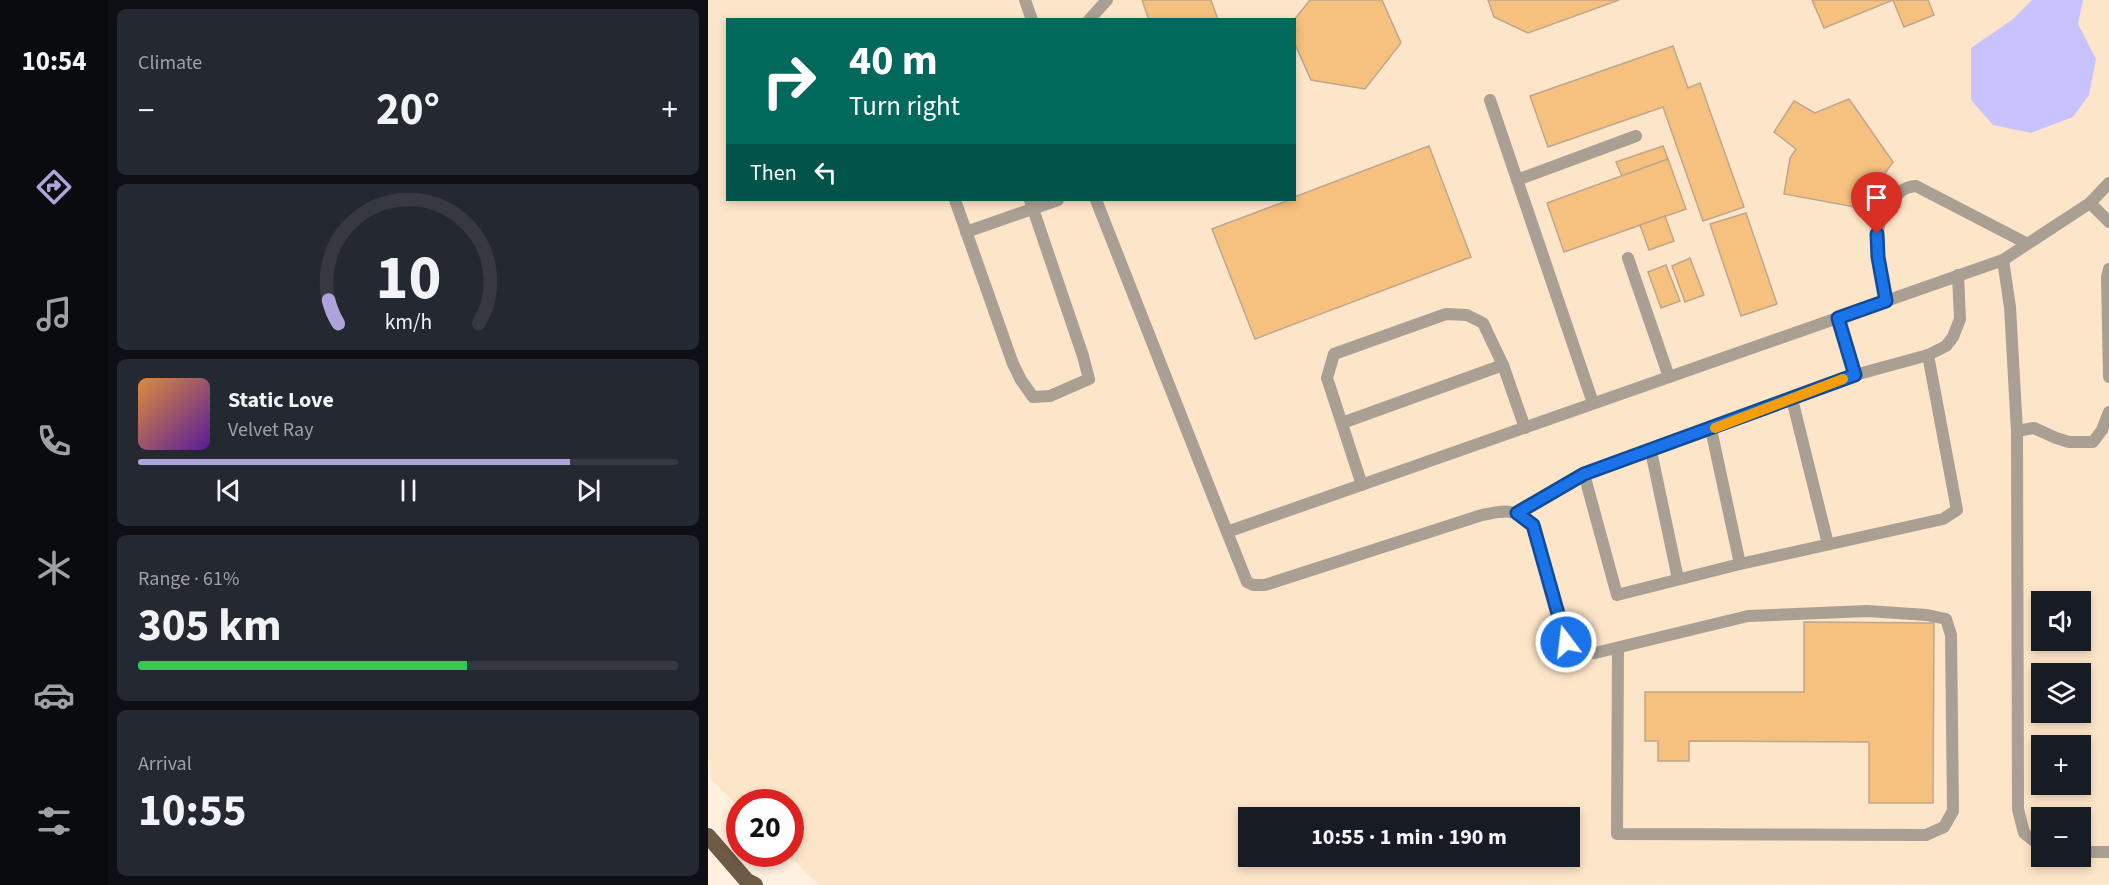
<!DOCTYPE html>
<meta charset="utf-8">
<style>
:root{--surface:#171b24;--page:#242831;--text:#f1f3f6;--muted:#9ea1a6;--line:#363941;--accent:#aea3db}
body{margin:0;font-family:"Source Sans 3",sans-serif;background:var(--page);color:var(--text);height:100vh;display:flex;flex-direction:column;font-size:22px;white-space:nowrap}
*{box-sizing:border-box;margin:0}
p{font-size:20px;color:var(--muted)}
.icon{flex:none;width:33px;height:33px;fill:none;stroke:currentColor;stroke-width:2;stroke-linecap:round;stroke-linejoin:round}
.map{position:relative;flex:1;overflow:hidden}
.details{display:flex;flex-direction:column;gap:9px;padding:9px;background:#0d0f14;width:600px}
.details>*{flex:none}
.hud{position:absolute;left:18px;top:18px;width:570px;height:183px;border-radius:0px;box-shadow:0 3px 9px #0003;background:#00695c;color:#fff;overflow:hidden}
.fabs{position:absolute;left:1323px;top:591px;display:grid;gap:12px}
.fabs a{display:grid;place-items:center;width:60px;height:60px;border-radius:0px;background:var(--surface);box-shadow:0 3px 9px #0003;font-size:30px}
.speed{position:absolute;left:18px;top:789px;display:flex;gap:12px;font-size:30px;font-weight:700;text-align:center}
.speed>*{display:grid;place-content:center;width:78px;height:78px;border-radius:50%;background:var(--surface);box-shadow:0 3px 9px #0003;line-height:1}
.speed .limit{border:9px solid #d22;background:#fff;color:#111}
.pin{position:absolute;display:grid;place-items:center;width:51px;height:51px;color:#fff;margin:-62px -26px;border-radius:50% 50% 50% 0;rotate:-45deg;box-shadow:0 0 6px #0007}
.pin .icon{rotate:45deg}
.me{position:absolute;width:66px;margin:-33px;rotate:345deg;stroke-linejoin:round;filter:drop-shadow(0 0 4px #0008)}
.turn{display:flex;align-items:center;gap:21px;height:126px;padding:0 24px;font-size:27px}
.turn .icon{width:78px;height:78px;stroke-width:2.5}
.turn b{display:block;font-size:42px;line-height:51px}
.then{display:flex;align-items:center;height:57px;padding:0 24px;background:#0003;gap:12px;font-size:22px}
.big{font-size:45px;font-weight:700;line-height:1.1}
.details .tile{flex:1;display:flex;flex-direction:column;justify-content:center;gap:9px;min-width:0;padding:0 21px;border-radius:9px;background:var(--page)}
.details .dial{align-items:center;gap:0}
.dial svg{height:156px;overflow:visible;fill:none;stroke:var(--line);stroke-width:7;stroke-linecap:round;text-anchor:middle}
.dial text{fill:var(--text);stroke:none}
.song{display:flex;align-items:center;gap:18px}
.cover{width:72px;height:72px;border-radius:9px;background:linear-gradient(135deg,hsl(30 70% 55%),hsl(270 70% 35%))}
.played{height:6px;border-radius:3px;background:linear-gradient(90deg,var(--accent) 80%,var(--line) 80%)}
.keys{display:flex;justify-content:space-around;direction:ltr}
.heat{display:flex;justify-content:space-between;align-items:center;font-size:33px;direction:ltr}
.charge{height:9px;border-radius:4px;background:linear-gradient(90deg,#34c759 61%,var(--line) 0)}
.trip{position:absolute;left:530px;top:807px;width:342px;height:60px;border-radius:0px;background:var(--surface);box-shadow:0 3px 9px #0003;font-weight:700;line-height:60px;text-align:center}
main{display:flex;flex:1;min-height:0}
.dock{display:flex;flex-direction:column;width:108px;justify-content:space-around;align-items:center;background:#090b0e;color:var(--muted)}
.dock .icon{width:42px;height:42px}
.dock .active{color:var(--accent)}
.dock b{font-size:27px;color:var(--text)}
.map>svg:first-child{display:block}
.built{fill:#fde5c9;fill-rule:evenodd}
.water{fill:#c8c3ff}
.building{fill:#f6c07e;stroke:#bea78c;stroke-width:1.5}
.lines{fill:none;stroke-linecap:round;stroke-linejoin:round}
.service{stroke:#a99f93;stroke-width:12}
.primary{stroke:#6d5b46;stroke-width:16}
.route-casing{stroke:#114b97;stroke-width:15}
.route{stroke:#1a73e8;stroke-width:10}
.slow{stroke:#f59e0b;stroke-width:10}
</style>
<main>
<nav class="dock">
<b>10:54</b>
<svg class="icon active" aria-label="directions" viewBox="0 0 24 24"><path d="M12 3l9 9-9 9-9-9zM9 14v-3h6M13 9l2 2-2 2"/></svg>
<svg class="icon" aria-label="music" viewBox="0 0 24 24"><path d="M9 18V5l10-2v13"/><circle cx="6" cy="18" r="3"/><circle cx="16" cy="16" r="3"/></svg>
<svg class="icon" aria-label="phone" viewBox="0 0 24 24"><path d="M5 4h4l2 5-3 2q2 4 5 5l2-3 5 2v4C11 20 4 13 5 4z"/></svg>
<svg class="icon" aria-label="climate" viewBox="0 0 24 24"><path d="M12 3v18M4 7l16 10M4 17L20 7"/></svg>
<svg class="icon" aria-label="car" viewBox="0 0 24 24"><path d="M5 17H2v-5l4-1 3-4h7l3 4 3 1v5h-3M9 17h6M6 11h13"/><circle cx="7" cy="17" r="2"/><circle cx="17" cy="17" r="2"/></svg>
<svg class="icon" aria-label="filters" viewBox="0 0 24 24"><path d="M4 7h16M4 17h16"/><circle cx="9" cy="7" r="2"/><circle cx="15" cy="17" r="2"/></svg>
</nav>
<section class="details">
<div class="tile"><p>Climate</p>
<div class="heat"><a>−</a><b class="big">20°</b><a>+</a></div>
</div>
<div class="tile dial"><svg viewBox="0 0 100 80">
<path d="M14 69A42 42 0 1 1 86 69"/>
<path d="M14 69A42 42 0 0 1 9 57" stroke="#aea3db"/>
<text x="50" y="56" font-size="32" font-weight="700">10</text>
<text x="50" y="72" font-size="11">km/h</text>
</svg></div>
<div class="tile">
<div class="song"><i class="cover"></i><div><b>Static Love</b><p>Velvet Ray</p></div></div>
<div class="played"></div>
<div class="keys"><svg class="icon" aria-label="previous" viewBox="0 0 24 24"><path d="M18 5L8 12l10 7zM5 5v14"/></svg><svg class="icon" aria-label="pause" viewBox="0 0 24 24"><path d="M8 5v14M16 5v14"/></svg><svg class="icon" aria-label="next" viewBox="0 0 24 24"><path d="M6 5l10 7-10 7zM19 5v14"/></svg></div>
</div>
<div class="tile"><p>Range · 61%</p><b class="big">305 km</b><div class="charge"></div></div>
<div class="tile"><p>Arrival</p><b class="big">10:55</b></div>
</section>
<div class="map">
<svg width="1401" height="885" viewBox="0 0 1401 885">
<rect width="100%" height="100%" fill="#fff0df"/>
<path class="built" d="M0 0H1401V884L111 885 79 854H82V802H32L31 807 3 779 0 753ZM20 20H586V200H20ZM1334 602H1372V640H1334ZM1334 674H1372V712H1334ZM1334 746H1372V784H1334ZM540 818H861V856H540ZM1334 818H1372V856H1334Z"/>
<path class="water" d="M1324 0H1375L1370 24 1388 59 1381 95 1365 117 1323 133 1285 125 1263 100V48L1305 19Z"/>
<g class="building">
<path d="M434 0H503L510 20H441Z"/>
<path d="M602 0H674L693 43 657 89 603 80 586 42V20Z"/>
<path d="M780 0H911L820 33 786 17Z"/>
<path d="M1104 0H1185L1116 28Z"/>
<path d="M1185 0H1220L1226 15 1196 27Z"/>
<path d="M965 46 980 88 992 83 1036 207 995 221 955 107 840 147 822 96Z"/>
<path d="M1141 99 1185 162 1152 208 1076 194 1082 158 1088 149 1066 132 1086 101 1107 113Z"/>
<path d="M721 146 763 257 547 339 504 229 581 200H586V197Z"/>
<path d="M955 146 960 159 914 176 908 162Z"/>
<path d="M960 159 978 209 856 252 839 203Z"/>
<path d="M1038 213 1069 304 1033 316 1002 224Z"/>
<path d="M957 216 966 241 941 250 932 225Z"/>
<path d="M982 258 996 295 977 302 964 266Z"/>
<path d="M958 265 972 301 953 308 940 272Z"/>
<path d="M1096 622 1226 623 1225 803H1161V742L981 741V761H950V741H937V692H1096Z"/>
</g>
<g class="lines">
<g class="service">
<path d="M317 0 324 20"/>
<path d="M381 20 399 0"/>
<path d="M782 100 885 403"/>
<path d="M809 180 928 136"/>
<path d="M247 200 305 364 313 380 325 397 342 396 381 379 375 356 322 200"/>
<path d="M388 200 519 532 1295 260 1382 203 1401 183"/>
<path d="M1382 203 1401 222"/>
<path d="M258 232 350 200"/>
<path d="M920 258 961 377"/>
<path d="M1295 260 1302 307 1309 431 1310 809 1316 833 1334 847"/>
<path d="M1401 269 1399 277 1401 377"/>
<path d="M1178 301C1172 269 1159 226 1184 200 1193 191 1196 187 1208 186L1318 243"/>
<path d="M1130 318 1147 375"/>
<path d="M1084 399 1120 544"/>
<path d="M634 423 795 365"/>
<path d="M1309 431 1326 428 1348 438 1361 442H1385L1394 430 1401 412"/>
<path d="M943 451 970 579"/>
<path d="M876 474 909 595 1032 564 1003 429"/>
<path d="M654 485 619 378 626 354 738 314 759 315 775 323 795 365 817 428"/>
<path d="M809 513 876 474 1147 375 1220 355 1238 346 1245 337 1252 319 1250 275"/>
<path d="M519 532 539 582 545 585H557L774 515C801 510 803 508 825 525L858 642 869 650 887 653 1040 616 1159 611 1219 615 1238 619 1243 635 1245 811 1236 827 1218 835 909 834 910 648"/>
<path d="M1032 564 1235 519 1249 510 1220 355"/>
<path d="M1372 852H1401"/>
</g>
<path class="primary" d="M0 836 39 881 47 885"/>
</g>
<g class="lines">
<defs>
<path id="route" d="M858 642 825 525 809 513 876 474 1147 375 1130 318 1178 301 1170 257 1169 234"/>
</defs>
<use href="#route" class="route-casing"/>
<use href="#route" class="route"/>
<path class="slow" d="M1007 428 1135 379"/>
</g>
</svg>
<div class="fabs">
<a><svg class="icon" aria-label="sound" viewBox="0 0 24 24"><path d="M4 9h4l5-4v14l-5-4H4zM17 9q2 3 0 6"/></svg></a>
<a><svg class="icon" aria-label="layers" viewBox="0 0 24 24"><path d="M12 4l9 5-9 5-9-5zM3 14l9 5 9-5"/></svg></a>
<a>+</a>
<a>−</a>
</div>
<div class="speed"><div class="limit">20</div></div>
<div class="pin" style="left:1169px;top:234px;background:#d93025"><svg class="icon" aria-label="arrive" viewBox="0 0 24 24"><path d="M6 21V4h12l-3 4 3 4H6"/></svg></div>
<svg class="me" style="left:858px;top:642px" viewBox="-20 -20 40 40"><circle r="17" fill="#1a73e8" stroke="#fff" stroke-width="3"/><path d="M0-11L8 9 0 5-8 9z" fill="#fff"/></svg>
<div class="trip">10:55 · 1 min · 190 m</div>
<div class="hud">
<div class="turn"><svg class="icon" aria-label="right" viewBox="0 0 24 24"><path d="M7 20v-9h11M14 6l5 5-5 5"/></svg><div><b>40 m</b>Turn right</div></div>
<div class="then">Then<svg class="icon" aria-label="left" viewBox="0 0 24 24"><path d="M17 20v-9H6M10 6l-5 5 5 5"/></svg></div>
</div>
</div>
</main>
